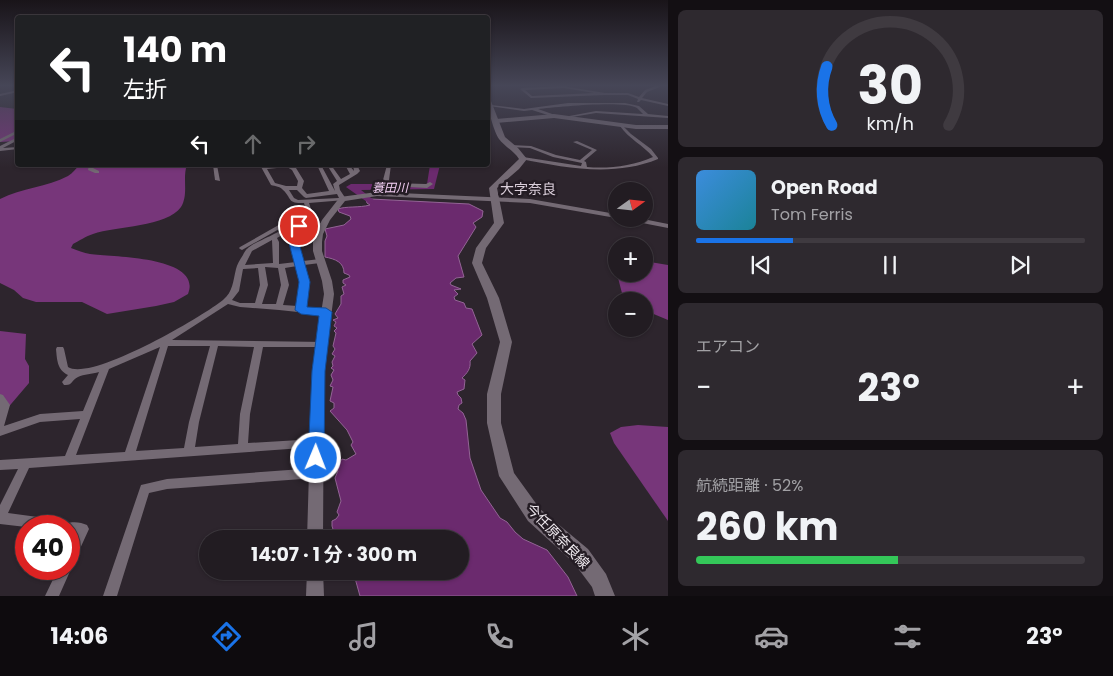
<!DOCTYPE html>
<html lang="ja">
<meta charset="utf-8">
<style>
:root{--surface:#221c22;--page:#2e292f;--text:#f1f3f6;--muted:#a2a1a5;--line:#3f3a40;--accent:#1a73e8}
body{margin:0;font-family:Poppins,"Noto Sans JP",sans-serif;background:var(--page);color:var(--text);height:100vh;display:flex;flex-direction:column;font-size:19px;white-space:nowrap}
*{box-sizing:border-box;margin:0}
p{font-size:16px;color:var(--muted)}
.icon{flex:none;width:28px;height:28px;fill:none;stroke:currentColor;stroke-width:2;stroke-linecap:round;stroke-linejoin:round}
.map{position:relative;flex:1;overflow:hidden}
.sheet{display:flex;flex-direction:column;gap:10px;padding:10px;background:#130f13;width:445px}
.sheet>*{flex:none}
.hud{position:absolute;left:15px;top:15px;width:475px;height:152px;border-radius:5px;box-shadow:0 1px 4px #0004,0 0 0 1px var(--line);background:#202124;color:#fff;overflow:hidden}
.needle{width:32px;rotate:75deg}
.fabs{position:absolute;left:608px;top:182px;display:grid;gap:10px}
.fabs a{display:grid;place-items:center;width:45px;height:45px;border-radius:50%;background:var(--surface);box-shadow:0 1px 4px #0004,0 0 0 1px var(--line);font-size:25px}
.speed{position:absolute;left:15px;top:515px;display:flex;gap:10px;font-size:25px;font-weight:700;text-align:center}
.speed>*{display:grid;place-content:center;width:65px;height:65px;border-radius:50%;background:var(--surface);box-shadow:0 1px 4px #0004,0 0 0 1px var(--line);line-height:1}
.speed .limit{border:8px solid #d22;background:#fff;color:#111}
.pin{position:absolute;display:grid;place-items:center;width:42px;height:42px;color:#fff;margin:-21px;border:2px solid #fff;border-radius:50%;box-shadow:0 1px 5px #0007}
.me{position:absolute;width:55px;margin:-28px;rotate:1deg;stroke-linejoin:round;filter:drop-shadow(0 0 4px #0008)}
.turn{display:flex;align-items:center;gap:18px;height:105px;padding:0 25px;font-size:22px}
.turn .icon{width:65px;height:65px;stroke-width:2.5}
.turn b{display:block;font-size:35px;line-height:42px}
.lanes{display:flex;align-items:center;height:48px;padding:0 25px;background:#0003;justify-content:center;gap:25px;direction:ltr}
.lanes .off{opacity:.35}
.big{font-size:38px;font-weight:700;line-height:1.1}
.sheet .card{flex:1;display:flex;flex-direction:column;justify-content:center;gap:8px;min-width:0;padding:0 18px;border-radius:8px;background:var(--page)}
.sheet .dial{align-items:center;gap:0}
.dial svg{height:130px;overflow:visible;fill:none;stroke:var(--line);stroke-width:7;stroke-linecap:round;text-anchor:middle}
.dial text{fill:var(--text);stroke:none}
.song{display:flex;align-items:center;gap:15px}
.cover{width:60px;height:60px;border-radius:8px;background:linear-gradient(135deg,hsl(210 70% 55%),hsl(190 70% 35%))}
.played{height:5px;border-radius:2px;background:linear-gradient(90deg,var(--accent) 25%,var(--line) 25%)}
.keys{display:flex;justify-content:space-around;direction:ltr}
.heat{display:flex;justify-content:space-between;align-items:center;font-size:28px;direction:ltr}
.charge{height:8px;border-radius:4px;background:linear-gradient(90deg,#34c759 52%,var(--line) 0)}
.trip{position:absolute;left:199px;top:530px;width:270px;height:50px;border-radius:25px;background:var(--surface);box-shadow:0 1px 4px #0004,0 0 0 1px var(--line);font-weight:700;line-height:50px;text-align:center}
.menu{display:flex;height:80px;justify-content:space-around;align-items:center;background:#0e0b0e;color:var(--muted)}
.menu .icon{width:35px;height:35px}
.menu .selected{color:var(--accent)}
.menu b{font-size:22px;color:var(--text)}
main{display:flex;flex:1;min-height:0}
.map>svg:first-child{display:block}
.forest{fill:#77367a}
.water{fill:#6b2a6e;stroke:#936495}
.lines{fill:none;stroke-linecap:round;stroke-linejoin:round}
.river{fill:#6b2a6e;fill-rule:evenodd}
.minor{fill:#746a74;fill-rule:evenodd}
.tertiary{fill:#746a74;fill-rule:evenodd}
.secondary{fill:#746a74;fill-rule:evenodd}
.route{fill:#1a73e8;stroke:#114b97}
.labels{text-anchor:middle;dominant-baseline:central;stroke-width:5;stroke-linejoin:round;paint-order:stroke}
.far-water-label{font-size:12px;font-style:italic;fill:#f5d1f6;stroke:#241c24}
.far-quarter-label{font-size:14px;fill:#dbcfdb;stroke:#241c24}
.street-label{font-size:14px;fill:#f0eaf0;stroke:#241c24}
</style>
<main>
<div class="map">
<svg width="668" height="596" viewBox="0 0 668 596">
<rect width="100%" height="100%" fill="#2d252d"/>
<g class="forest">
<path d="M0 107 17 109V141L0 142Z"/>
<path d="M80 165H187C182 178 189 194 181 207 167 227 116 226 93 234 86 236 79 241 73 244L71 248C77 250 84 253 90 254 112 257 203 256 188 294L174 302 156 306 107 314 82 302H36L23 298 14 290 0 283V199C22 188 47 187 68 176 73 173 76 168 80 165Z"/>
<path d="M644 261 668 265V320L644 310V301H628L623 297 617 274H644Z"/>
<path d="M0 331 26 334 25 359 29 366V383L0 417Z"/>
<path d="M638 425 668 427V521L614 443 610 433 621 427Z"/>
</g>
<path class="water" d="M366 196 371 199 469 204 483 211 482 217 473 223 476 227 458 256 464 277 456 278 450 283 451 285 461 289 454 290 458 294 454 297 455 300 464 303 466 308 472 309 482 335 472 344 477 353 470 361C471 369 467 373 462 378L465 380 464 389 457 392 458 395 461 398 462 403 459 405 458 409 463 413 466 420 470 458 481 490 500 518 507 522 515 532 523 539 547 550 568 577 577 596H360L353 571H460V539H336L332 526V521L336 519 339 515 337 512 341 501 335 478 338 471 336 468 342 459 346 460 356 454 351 445 353 442 347 430 330 411 334 408V403L330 401 333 387 330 386 333 380 331 375 334 370 331 368 333 366 332 362 335 356 332 354 335 349 333 346 336 333 334 331 337 328 334 326 336 322 333 320 338 318 335 314 341 304V296L344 294 342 287 346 285 343 283V280L350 277 349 275 344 273C344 262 335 259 325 257V241L327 236 325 229 344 225 351 219 350 216 339 212 338 209C346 206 359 208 370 205L367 203 366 199 361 197Z"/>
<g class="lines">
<path class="river" d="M430 165H440L434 189 361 190 375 201 370 204 346 187 351 184H427Z"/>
<g class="minor">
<path d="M564 85H566V86L568 87 605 93H628L639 97 645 90 656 86V85H659L660 87 647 92 642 98 668 104V106L641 100 639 102H637L638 99 628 95H604L531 98 520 89 522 88 563 86ZM564 88 594 93 532 96 525 90Z"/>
<path d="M18 90V92L0 96V94Z"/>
<path d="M568 103H625L639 106 648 114 668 116V118L596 113 566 118 564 117 596 111 643 114C641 112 639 110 637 108 624 100 556 107 538 109L555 115V117H554L532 110 524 111 489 106 491 105 524 109Z"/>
<path d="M622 125 631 134 651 149 658 158V159C614 177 566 168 521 159V158L523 157 581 166 582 163 553 157 530 148 511 147 509 146 511 145 531 146 556 155 580 160 592 150 573 142 577 141 597 150 584 161 586 162 587 167C608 169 633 166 653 157 643 145 629 139 620 126Z"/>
<path d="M18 130V133L0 142V139Z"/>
<path d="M18 137V140L3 148 18 147V149L0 151V146Z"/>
<path d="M89 165H93V168L99 171V173H95L88 170Z"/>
<path d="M117 165H141L139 166H119Z"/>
<path d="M213 165H217L220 181 215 180Z"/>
<path d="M260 165H264L265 166 291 165 296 168 304 181 302 188 307 194 329 191 317 165H321L335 191 333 184 337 181 327 165H331L341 179 350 174 345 165H349L354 171 353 165H357L360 171 357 174 339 185 340 190 346 199 345 200 309 203 314 218 313 219 288 224 242 250 240 249 239 248 240 247 284 222 308 217 304 203C287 204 292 198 283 190 281 187 275 186 271 185ZM287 167 292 170 298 181 297 186H286L275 183 267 169ZM289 190H297L304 197 306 198 337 194 339 198 298 200 294 198Z"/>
<path d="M387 165H391L389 180 392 183 426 184 430 182 433 184 427 188 389 186 383 180Z"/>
<path d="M322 223 324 224V226L301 229 297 243 303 261 320 259 323 261 320 263 304 265 309 282 305 307 329 310 330 312 329 314 326 315 279 310 240 307 228 304 172 340 325 342 326 344 325 346 322 347H263L250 414 248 443 316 439 320 440 321 443 320 446 316 447 29 468 8 513 60 520 64 522 65 524C72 521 81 522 87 525L89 529 73 564 70 566 71 569 59 596H45L58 569H69V547L74 534H69V526H26V527L0 524V505L18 469 0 470V460L65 456 80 419 40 422 0 436V394L3 395 10 405 4 426 40 414 83 411 99 372C92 374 84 374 78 377 71 380 73 386 64 385L62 382 68 375C57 370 57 359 56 349L57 347H63L64 349 68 367C91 382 202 317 223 300 233 292 233 281 236 269 237 264 240 260 243 255 243 255 246 249 247 249 251 244 267 238 274 234 282 230 292 223 301 225ZM295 229 291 243 296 262 279 264V242L277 238 291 230ZM272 240 273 263 245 265 252 251ZM297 266 301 282 298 306 283 305 289 285 285 268ZM265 267 278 268 281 285 276 304H262L268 285ZM258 268 260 285 255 303H240L232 300 239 291 243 269ZM168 346H210L189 422 184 448 136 451ZM218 346 254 347 240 414 238 444 195 447 199 422ZM160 347 125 452 76 455 109 369Z"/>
<path d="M316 468 320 469 321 473 320 477 316 478 167 489 149 493 117 596H103L141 485 167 479Z"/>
</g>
<g class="tertiary">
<path d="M554 114 636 125H668V129H636L554 118 496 123 493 121 496 119Z"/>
<path d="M377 192 530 199 616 214V218L530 203 377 196 345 201 330 220 323 234 322 242V251L332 281 334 294 324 371 323 539H307L312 371 324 294 322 281 313 251V242L315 234 322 220 340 197Z"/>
<path d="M628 219H643L668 224V228L632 221Z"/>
<path d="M307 571H323L324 596H306Z"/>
</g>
<path class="secondary" d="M488 99 491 101 505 137 518 148 527 159 519 169 497 188 504 223 486 248 482 263 499 298 512 342 501 394V423L514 473 540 509 588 549 606 574 615 596H595L592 587 574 563 528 521 499 476 487 423V394L500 342 487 298 472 263 476 248 494 223 489 188 519 159C514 151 504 146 499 139 494 131 487 108 488 99Z"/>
</g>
<linearGradient id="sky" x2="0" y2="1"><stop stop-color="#191419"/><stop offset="0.51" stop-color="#464657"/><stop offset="1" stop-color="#464657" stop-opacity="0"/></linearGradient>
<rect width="668" height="168" fill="url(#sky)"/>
<path class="route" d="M299 223 304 226 299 243 310 282 307 307 326 308 332 312 325 371 324 458 322 463 316 465 311 463 308 458 312 371 319 316 301 314 295 310 299 282 289 243 295 226Z"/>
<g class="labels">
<g class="far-water-label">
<text x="390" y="187">蓑田川</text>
</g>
<g class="far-quarter-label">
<text x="528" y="189">大字奈良</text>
</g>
<g class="street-label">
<text transform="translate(558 536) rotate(46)">今任原奈良線</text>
</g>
</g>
</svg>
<div class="fabs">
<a><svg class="needle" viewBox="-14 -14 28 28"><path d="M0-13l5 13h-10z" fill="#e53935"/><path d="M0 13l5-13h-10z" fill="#a2a1a5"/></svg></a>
<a>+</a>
<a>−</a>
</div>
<div class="speed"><div class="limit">40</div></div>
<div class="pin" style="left:299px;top:226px;background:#d93025"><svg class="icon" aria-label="arrive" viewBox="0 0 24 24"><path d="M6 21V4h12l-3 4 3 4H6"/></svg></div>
<svg class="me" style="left:316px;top:458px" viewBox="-20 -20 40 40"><circle r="17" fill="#1a73e8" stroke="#fff" stroke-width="3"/><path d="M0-11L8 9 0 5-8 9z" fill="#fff"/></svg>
<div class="trip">14:07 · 1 分 · 300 m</div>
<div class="hud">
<div class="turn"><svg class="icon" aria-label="left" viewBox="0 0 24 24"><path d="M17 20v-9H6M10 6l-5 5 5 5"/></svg><div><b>140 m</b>左折</div></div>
<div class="lanes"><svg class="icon" aria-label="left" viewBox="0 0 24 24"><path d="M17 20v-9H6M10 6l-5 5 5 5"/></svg><svg class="icon off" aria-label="ahead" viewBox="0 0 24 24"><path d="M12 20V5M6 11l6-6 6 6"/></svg><svg class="icon off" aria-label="right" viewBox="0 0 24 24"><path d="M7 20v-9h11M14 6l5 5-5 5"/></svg></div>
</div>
</div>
<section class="sheet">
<div class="card dial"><svg viewBox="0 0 100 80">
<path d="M14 69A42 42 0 1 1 86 69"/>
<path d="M14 69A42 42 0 0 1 11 33" stroke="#1a73e8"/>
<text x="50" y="56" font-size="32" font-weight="700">30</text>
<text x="50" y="72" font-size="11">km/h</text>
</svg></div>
<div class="card">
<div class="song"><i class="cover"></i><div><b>Open Road</b><p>Tom Ferris</p></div></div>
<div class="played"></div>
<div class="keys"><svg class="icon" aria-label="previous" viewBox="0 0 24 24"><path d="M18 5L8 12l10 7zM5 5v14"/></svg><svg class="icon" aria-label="pause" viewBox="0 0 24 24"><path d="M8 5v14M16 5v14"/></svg><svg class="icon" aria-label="next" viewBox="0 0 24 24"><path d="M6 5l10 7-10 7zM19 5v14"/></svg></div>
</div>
<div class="card"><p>エアコン</p>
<div class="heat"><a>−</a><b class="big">23°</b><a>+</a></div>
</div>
<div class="card"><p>航続距離 · 52%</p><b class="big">260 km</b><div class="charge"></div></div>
</section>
</main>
<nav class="menu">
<b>14:06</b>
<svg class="icon selected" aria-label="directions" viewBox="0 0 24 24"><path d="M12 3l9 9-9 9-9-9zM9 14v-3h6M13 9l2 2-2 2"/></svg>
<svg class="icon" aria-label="music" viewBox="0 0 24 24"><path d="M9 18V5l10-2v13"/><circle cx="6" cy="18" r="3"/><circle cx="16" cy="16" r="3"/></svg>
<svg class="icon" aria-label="phone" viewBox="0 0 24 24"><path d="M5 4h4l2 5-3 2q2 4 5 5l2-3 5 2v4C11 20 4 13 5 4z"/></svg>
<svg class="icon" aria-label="climate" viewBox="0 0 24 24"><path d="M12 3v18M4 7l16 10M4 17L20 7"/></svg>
<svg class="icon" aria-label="car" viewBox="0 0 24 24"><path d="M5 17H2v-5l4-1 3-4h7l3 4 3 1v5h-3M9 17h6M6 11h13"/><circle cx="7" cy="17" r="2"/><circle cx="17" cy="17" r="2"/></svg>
<svg class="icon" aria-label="filters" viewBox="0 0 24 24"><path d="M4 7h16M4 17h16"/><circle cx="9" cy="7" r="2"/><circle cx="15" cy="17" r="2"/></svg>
<b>23°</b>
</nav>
